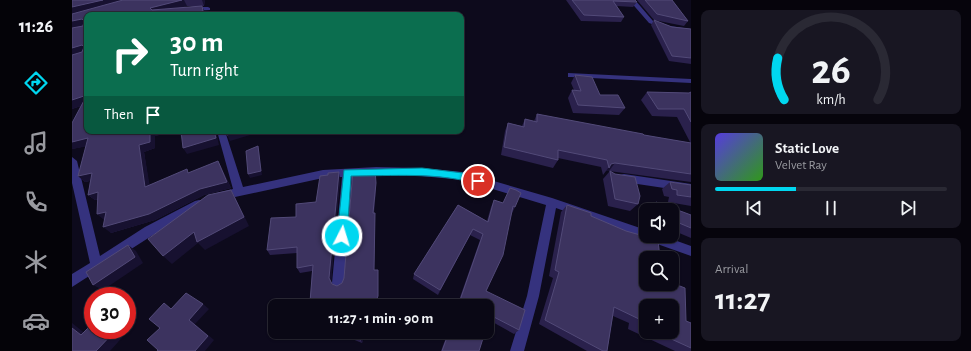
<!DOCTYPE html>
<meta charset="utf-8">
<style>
:root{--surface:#0a0815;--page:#181622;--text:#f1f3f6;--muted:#999aa0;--line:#2a2934;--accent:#00d7f0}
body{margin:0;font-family:"Alegreya Sans",sans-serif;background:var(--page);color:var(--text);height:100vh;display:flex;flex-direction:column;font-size:15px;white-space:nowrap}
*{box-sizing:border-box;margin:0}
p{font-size:13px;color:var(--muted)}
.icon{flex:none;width:22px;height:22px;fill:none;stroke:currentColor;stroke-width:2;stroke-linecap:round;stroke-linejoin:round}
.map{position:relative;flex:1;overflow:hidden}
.sheet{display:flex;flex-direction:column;gap:10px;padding:10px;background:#06040c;width:280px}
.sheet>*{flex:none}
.guide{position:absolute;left:12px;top:12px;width:380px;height:122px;border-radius:8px;box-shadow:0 1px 3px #0004,0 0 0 1px var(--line);background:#0b6e4f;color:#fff;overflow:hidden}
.tools{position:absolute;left:567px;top:203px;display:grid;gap:8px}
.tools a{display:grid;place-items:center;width:40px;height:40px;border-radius:8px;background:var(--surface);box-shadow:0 1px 3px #0004,0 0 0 1px var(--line);font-size:20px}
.speed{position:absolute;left:12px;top:287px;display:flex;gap:8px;font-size:20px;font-weight:700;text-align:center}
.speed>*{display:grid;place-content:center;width:52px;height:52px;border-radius:50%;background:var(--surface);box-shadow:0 1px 3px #0004,0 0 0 1px var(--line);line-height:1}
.speed .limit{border:6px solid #d22;background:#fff;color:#111}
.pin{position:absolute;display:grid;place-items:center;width:34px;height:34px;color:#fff;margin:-17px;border:2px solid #fff;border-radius:50%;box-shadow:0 1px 4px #0007}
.me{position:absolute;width:44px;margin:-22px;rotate:5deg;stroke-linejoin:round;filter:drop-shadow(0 0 3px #0008)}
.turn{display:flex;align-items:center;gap:14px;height:84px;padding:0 20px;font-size:18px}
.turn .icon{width:52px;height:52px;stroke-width:2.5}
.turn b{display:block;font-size:28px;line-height:34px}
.then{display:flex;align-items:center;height:38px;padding:0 20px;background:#0003;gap:8px;font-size:15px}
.big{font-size:30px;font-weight:700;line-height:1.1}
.sheet .card{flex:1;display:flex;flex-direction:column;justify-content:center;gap:6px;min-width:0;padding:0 14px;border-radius:8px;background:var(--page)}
.sheet .dial{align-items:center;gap:0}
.dial svg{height:104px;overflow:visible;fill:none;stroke:var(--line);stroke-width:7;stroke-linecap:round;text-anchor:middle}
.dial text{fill:var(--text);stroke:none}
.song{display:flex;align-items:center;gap:12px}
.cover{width:48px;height:48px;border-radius:6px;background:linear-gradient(135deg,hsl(250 70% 55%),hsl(110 70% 35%))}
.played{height:4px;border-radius:2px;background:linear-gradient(90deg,var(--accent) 35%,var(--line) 35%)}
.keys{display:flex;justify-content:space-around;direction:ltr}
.trip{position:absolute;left:196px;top:299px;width:226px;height:40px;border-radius:8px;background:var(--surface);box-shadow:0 1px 3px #0004,0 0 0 1px var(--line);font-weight:700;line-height:40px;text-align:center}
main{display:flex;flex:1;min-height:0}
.menu{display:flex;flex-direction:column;width:72px;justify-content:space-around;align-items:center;background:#040308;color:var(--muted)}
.menu .icon{width:28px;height:28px}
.menu .active{color:var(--accent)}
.menu b{font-size:18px;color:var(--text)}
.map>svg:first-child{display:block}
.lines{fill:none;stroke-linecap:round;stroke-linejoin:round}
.minor{fill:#35327e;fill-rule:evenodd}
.wall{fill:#2a214c;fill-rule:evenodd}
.shaded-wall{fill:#171130}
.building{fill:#3c335f;stroke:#524a78}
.route{fill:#00d7f0;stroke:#008c9c}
</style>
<main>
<nav class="menu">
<b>11:26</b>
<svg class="icon active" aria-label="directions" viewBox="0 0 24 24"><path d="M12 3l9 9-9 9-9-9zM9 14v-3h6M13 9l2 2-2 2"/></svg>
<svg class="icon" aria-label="music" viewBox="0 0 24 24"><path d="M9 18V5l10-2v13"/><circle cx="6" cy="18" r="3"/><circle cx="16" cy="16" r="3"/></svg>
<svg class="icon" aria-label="phone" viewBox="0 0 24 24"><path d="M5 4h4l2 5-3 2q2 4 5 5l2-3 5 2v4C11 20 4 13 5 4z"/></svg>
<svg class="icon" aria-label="climate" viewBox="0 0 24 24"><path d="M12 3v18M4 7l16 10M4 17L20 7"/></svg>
<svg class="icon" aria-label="car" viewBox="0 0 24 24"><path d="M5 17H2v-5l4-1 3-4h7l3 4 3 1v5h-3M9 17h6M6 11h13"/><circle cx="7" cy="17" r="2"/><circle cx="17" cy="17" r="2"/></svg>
</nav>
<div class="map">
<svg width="619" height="351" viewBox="0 0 619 351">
<rect width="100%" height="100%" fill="#0d0a1c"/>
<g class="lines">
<g class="minor">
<path d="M557 0H563L581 21 598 26 619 29V33L597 30 577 23Z"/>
<path d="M136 7 138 8V10L118 11 115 9 118 7Z"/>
<path d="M496 73 619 79V83L499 77H496Z"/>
<path d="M145 131H153L171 187 251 170 304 167 349 168 391 172 480 198 574 230V236H591L619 246V256L484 208 467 296 452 351H438L455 296 474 205 391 180 349 176 304 175 280 176 272 283 270 287 266 289 262 287 260 283 270 177 251 178 149 200 145 199 144 196 145 193 161 189Z"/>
<path d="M0 157 5 161 28 256 73 227 123 201 127 200 131 201 132 204 131 207 81 235 0 287V274L18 263 0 183Z"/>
<path d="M552 174 619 184V192L552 182 548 181 547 178 548 175Z"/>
</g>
</g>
<g class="wall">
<path d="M0 0H133L132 6H115L104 8 130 6 133 13V15H15V131H104L83 136V148L72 152 77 185 117 173 146 161 149 167 159 188 132 195 83 220 39 233 32 220 26 200H23L16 195 18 181 13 182 6 176 14 146 0 149V123L9 106 0 109Z"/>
<path d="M494 0H563L565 2 561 7 545 6 552 17 549 22 509 21Z"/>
<path d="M565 0H600L616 21 612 26 582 20Z"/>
<path d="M582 20 600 27 619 29V64L597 61 579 25Z"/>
<path d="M503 75 528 95 553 108 547 115 501 113 496 98 500 90H502L499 83Z"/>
<path d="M575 92 617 93 619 92V182L537 171H534L531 175 529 167 486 158V160L481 168 429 155 433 131 436 123 450 126 453 119 462 121 465 114 572 135 618 143V142L605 117 580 116 569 100Z"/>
<path d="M538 171 566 204 558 211 536 206 531 179Z"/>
<path d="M268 179 259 281 260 284 265 286 270 283 272 278 304 183V189L302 213 303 219 302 270 306 301 304 306H270V304L240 306 238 302 240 271 228 273 225 268V253L198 255 195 250 224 217 244 202Z"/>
<path d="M598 182 619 185V206L596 202 597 197 592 196 590 189Z"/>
<path d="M422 200 443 207 440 213 414 291 447 330 442 334 417 320 415 306H385L408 240 398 235 366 295 341 279 342 274 386 205 415 221 419 207Z"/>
<path d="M584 202 619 215V238L600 230V210H576V209Z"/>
<path d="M495 205 519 216 574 258 614 321 619 323V351H603L556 329 557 323 541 316 535 351H515L467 324 481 278 477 276 489 212ZM574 306 600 332H574Z"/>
<path d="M574 214V220L572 219Z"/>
<path d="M263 332H294L290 343Z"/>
<path d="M376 332H413L407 351H369Z"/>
</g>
<g class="shaded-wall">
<path d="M31 0H59L0 15V7Z"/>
<path d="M110 0H112L115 6 82 14 78 8Z"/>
<path d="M130 0H133L132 6Z"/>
<path d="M130 6 133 13V15H113Z"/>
<path d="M10 19 15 26 0 29V21Z"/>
<path d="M10 45 15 52 0 56V48Z"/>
<path d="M15 95V104L0 109V100Z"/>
<path d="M78 131H104L83 136V148L72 152 79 193 73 187 67 145Z"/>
<path d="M106 131H109V137Z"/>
<path d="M142 131H144L147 145 115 154 111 148Z"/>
<path d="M168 131H192L158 141 155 135Z"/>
<path d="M239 131H250L240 133Z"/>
<path d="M16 138 23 145 0 149V142Z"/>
<path d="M186 146 187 150 190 175 178 178 176 174Z"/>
<path d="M146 161 149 167 159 188 132 195 83 220 39 233 31 227Z"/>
<path d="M543 163 537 171H534L539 164Z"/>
<path d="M267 172 268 179 259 283 257 278Z"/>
<path d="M20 173 27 179 13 182 6 176Z"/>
<path d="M304 183V189L301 219V213Z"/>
<path d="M159 190 164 199 177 226 133 250 126 243 100 264 91 256Z"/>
<path d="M26 192 33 198 23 200 16 195Z"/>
<path d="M34 212 32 220 25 214Z"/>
<path d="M401 229 398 235 366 295 368 290Z"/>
<path d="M56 245 64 251 71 263 31 290 21 285Z"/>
<path d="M306 275V301L304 306H302Z"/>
<path d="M131 304 137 309 123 324 142 340 133 351H123L117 320Z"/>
<path d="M55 316 64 322 38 351H24L44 330H55Z"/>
<path d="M0 323 20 339 9 335 0 328Z"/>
<path d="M292 332H294L290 343 289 340Z"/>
</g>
<g class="building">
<path d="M0 0H31L0 7Z"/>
<path d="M51 0H110L78 8 80 10 130 6 131 11 113 15H15V95L0 100V55L10 52 12 47 10 45 0 48V28L11 26 12 21 10 19 0 21V14Z"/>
<path d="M500 0H563L565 2 541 1 552 17 512 15Z"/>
<path d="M573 0H600L616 21 585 14Z"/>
<path d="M582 20 600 27 619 29V58L600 56Z"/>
<path d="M503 75 520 77 528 95H546L553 108 506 105 500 90 509 91Z"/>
<path d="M575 92 617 93 619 92V122L612 109H586Z"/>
<path d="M15 95V131H78V142L67 145 73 187 115 169 116 173 146 161 155 182 128 189 77 214 31 227 34 212 25 214 26 192 16 195 20 173 6 176 16 138 0 142V123Z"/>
<path d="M465 114 571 134 572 135 619 143V174L543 163 539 164 537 168 535 160 486 150V160L432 147 436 123 452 127 453 119 465 122Z"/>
<path d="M109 131H142L144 138 111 148Z"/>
<path d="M153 131H168L155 135Z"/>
<path d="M186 146 189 171 176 174 174 151Z"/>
<path d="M303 170 304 183 301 213H303L302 270H306V296L302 306H270L272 300 238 302 241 265 225 268V247L195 250 199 218 224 217V204L244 202 248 176 256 175V173L267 172 257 278 260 284 265 286 270 283 272 278 281 171Z"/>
<path d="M538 171 543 174 563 177 568 196 566 204 543 199Z"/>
<path d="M598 182 619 185V197L605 195V190L600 189Z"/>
<path d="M438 188 444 190 449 193 443 207 441 206 431 255 414 291 453 310 447 330 418 315 415 325V306H386L411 234 401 229 368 290 342 274 386 205 416 222 422 200 431 203Z"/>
<path d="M159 190 172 217 125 242 122 232 91 256 76 239 136 195Z"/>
<path d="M584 202 619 215V228L600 220V210H581Z"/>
<path d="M495 205 519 213V216L554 231 586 240 588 258H574V284H600V283L613 288 614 321 619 323V348L584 332H600V306H574V328L567 324V319L542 307 535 351H531L473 320 487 272 483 270Z"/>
<path d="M56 245 63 257 21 285 14 272Z"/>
<path d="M114 293 131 304 117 320 136 336 123 351H85L86 350 75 340 88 328 77 319 92 303 99 309Z"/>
<path d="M21 323V330H44L24 351H0V328L9 335Z"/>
<path d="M270 332H292L289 340Z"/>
<path d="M377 332H413L407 351H370Z"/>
</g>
<path class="route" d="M350 168 391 173 409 178 410 181 406 184C365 172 321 176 279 176L275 236 273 239 270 240 266 239 265 236 272 170Z"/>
</svg>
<div class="tools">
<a><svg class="icon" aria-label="sound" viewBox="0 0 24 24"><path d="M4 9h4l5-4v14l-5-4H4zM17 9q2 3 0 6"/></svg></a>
<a><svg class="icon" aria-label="search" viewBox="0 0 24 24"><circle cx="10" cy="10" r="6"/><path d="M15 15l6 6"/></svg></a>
<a>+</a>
</div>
<div class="speed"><div class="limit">30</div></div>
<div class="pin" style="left:406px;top:181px;background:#d93025"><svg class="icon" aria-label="arrive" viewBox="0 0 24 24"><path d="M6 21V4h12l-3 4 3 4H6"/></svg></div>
<svg class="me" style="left:270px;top:236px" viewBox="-20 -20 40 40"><circle r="17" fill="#00d7f0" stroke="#fff" stroke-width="3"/><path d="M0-11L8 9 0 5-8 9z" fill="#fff"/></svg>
<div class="trip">11:27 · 1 min · 90 m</div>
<div class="guide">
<div class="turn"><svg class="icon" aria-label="right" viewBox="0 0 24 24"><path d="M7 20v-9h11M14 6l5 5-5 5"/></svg><div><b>30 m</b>Turn right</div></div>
<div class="then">Then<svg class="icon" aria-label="arrive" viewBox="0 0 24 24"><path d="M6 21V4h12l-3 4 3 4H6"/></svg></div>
</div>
</div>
<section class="sheet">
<div class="card dial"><svg viewBox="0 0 100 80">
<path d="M14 69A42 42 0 1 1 86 69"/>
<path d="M14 69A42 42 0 0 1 9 37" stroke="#00d7f0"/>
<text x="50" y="56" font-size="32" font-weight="700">26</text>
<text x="50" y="72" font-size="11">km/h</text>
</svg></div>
<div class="card">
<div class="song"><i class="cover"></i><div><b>Static Love</b><p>Velvet Ray</p></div></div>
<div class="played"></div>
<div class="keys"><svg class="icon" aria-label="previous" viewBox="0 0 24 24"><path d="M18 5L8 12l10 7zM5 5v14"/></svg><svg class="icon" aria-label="pause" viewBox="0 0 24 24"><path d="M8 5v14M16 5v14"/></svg><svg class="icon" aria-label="next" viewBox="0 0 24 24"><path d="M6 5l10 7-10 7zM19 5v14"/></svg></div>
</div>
<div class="card"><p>Arrival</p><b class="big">11:27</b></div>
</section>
</main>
